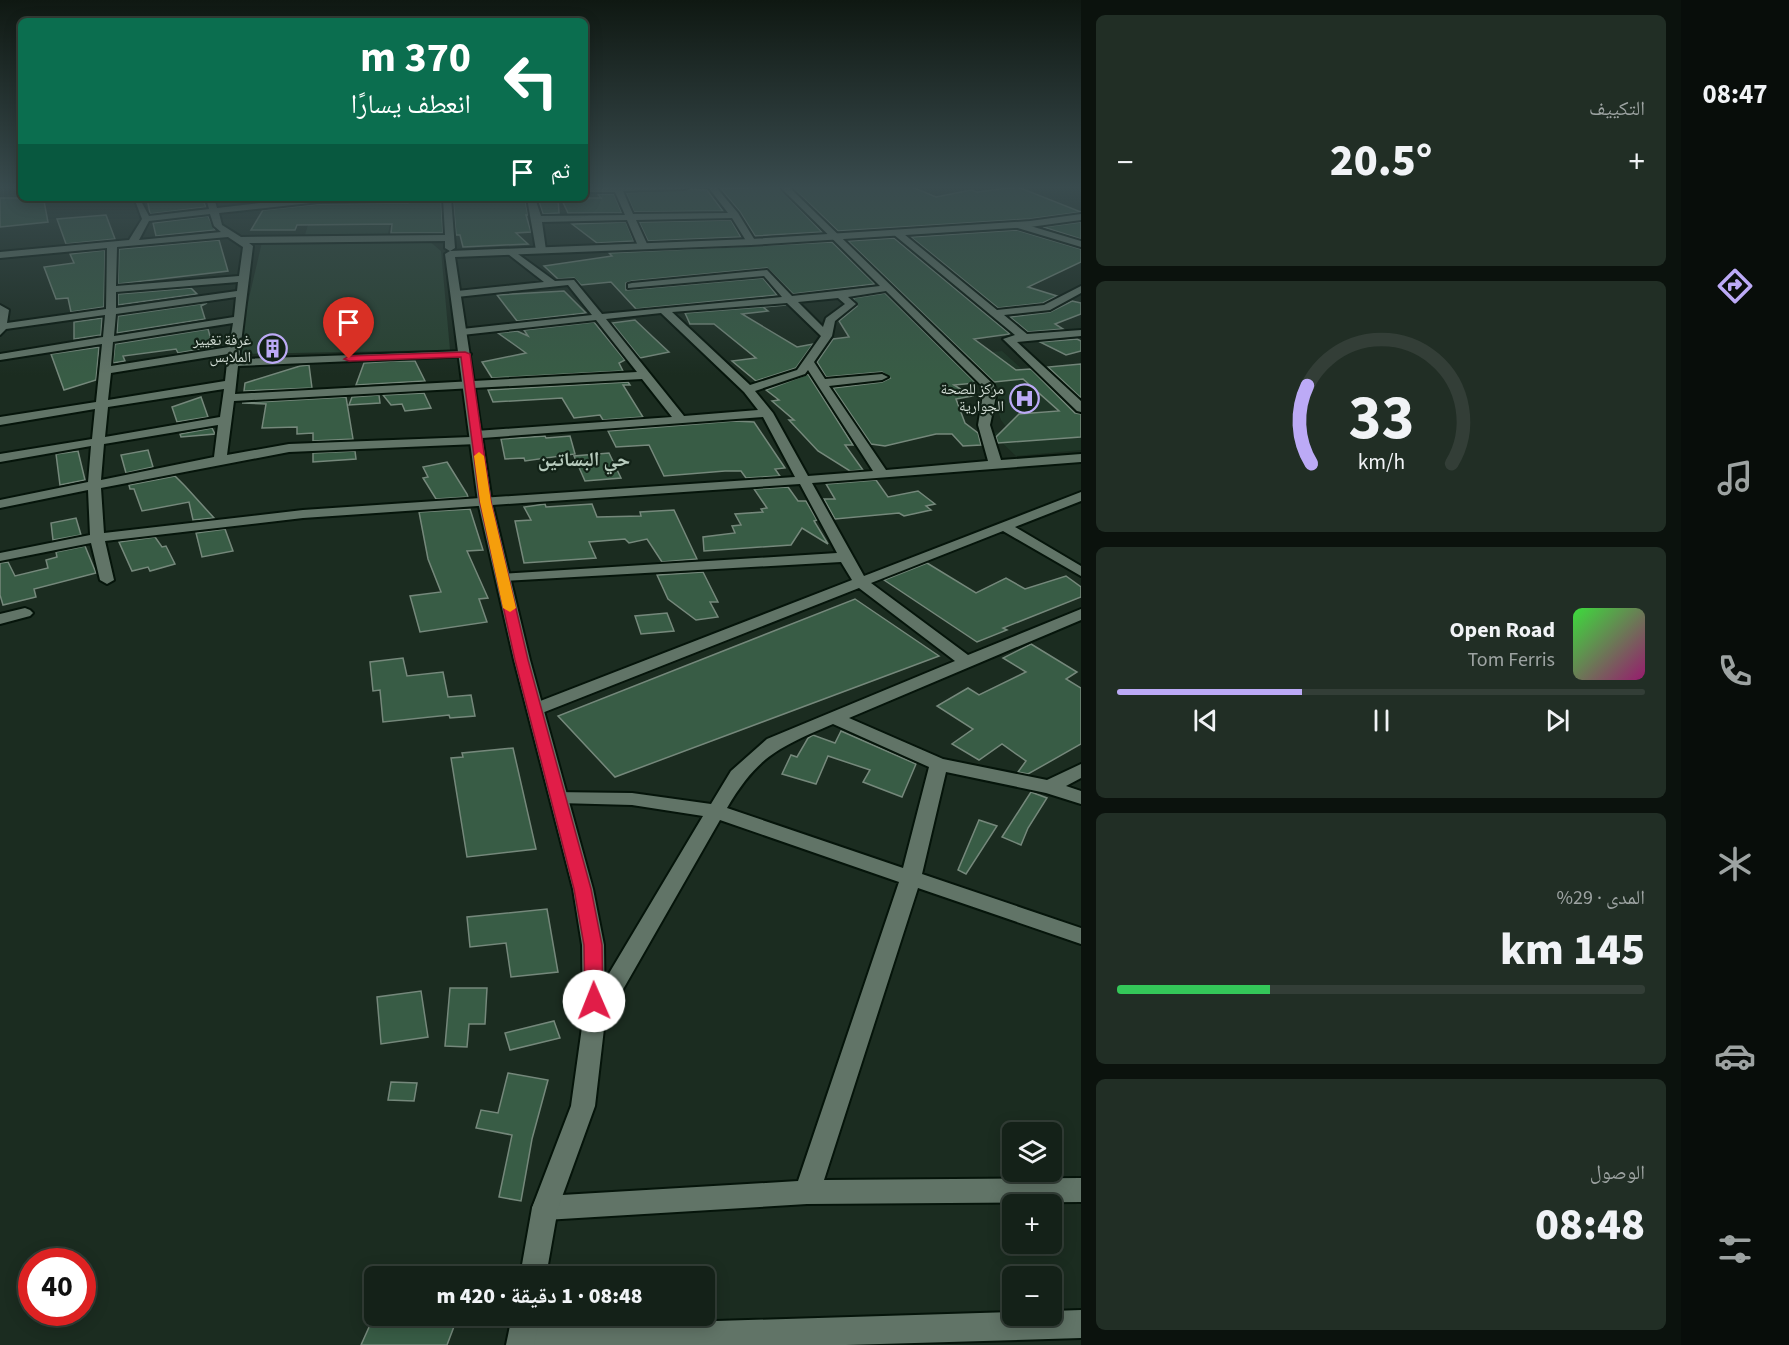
<!DOCTYPE html>
<html lang="ar">
<meta charset="utf-8">
<style>
:root{--surface:#142118;--page:#212e25;--text:#f1f3f6;--muted:#9da3a2;--line:#333e37;--accent:#bcaaf6}
body{margin:0;font-family:"Source Sans 3","Noto Naskh Arabic",sans-serif;background:var(--page);color:var(--text);direction:rtl;height:100vh;display:flex;flex-direction:column;font-size:22px;white-space:nowrap}
*{box-sizing:border-box;margin:0}
p{font-size:20px;color:var(--muted)}
.icon{flex:none;width:33px;height:33px;fill:none;stroke:currentColor;stroke-width:2;stroke-linecap:round;stroke-linejoin:round}
.map{position:relative;flex:1;overflow:hidden;direction:ltr}
.details{display:flex;flex-direction:column;gap:15px;padding:15px;background:#0b120d;width:600px}
.details>*{flex:none}
.top-card{position:absolute;left:18px;top:18px;width:570px;height:183px;border-radius:9px;box-shadow:0 3px 15px #0003,0 0 0 2px var(--line);direction:rtl;background:#0b6e4f;color:#fff;overflow:hidden}
.controls{position:absolute;left:1002px;top:1122px;display:grid;gap:12px}
.controls a{display:grid;place-items:center;width:60px;height:60px;border-radius:9px;background:var(--surface);box-shadow:0 3px 15px #0003,0 0 0 2px var(--line);font-size:30px}
.speed{position:absolute;left:18px;top:1248px;display:flex;gap:12px;font-size:30px;font-weight:700;text-align:center}
.speed>*{display:grid;place-content:center;width:78px;height:78px;border-radius:50%;background:var(--surface);box-shadow:0 3px 15px #0003,0 0 0 2px var(--line);line-height:1}
.speed .limit{border:9px solid #d22;background:#fff;color:#111}
.pin{position:absolute;display:grid;place-items:center;width:51px;height:51px;color:#fff;margin:-62px -26px;border-radius:50% 50% 50% 0;rotate:-45deg;box-shadow:0 0 6px #0007}
.pin .icon{rotate:45deg}
.me{position:absolute;width:66px;margin:-33px;rotate:359deg;stroke-linejoin:round;filter:drop-shadow(0 0 4px #0008)}
.turn{display:flex;align-items:center;gap:21px;height:126px;padding:0 18px;font-size:27px}
.turn .icon{width:78px;height:78px;stroke-width:2.5}
.turn b{display:block;font-size:42px;line-height:51px}
.then{display:flex;align-items:center;height:57px;padding:0 18px;background:#0003;gap:12px;font-size:22px}
.big{font-size:45px;font-weight:800;line-height:1.1}
.details .widget{flex:1;display:flex;flex-direction:column;justify-content:center;gap:9px;min-width:0;padding:0 21px;border-radius:9px;background:var(--page)}
.details .dial{align-items:center;gap:0}
.dial svg{height:156px;overflow:visible;fill:none;stroke:var(--line);stroke-width:7;stroke-linecap:round;text-anchor:middle}
.dial text{fill:var(--text);stroke:none}
.song{display:flex;align-items:center;gap:18px}
.cover{width:72px;height:72px;border-radius:9px;background:linear-gradient(135deg,hsl(120 70% 55%),hsl(320 70% 35%))}
.played{height:6px;border-radius:3px;background:linear-gradient(90deg,var(--accent) 35%,var(--line) 35%)}
.keys{display:flex;justify-content:space-around;direction:ltr}
.heat{display:flex;justify-content:space-between;align-items:center;font-size:33px;direction:ltr}
.charge{height:9px;border-radius:4px;background:linear-gradient(90deg,#34c759 29%,var(--line) 0)}
.trip{position:absolute;left:364px;top:1266px;width:351px;height:60px;border-radius:9px;background:var(--surface);box-shadow:0 3px 15px #0003,0 0 0 2px var(--line);font-weight:800;line-height:60px;text-align:center;direction:rtl}
main{display:flex;flex:1;min-height:0}
.dock{display:flex;flex-direction:column;width:108px;justify-content:space-around;align-items:center;background:#080d0a;color:var(--muted)}
.dock .icon{width:42px;height:42px}
.dock .current{color:var(--accent)}
.dock b{font-size:27px;color:var(--text)}
.map>svg:first-child{display:block}
.built{fill:#1f3627}
.green{fill:#284231}
.building{fill:#385c45;stroke:#75887b;stroke-width:1.5}
.lines{fill:none;stroke-linecap:round;stroke-linejoin:round}
.minor-casing{stroke:#05140a;stroke-width:4}
.tertiary-casing{stroke:#05140a;stroke-width:4}
.minor{fill:#617467;fill-rule:evenodd}
.tertiary{fill:#617467;fill-rule:evenodd}
.route{fill:#e11d48;stroke:#92132f;stroke-width:1.5}
.slow{fill:#f59e0b}
.labels{text-anchor:middle;dominant-baseline:central;stroke-width:4.5;stroke-linejoin:round;paint-order:stroke}
.far-poi-label{font-size:15px;fill:#d1dcd4;stroke:#122217;text-anchor:end}
.far-district-label{font-size:20px;font-weight:bold;fill:#b8ccbe;stroke:#122217}
</style>
<main>
<nav class="dock">
<b>08:47</b>
<svg class="icon current" aria-label="directions" viewBox="0 0 24 24"><path d="M12 3l9 9-9 9-9-9zM9 14v-3h6M13 9l2 2-2 2"/></svg>
<svg class="icon" aria-label="music" viewBox="0 0 24 24"><path d="M9 18V5l10-2v13"/><circle cx="6" cy="18" r="3"/><circle cx="16" cy="16" r="3"/></svg>
<svg class="icon" aria-label="phone" viewBox="0 0 24 24"><path d="M5 4h4l2 5-3 2q2 4 5 5l2-3 5 2v4C11 20 4 13 5 4z"/></svg>
<svg class="icon" aria-label="climate" viewBox="0 0 24 24"><path d="M12 3v18M4 7l16 10M4 17L20 7"/></svg>
<svg class="icon" aria-label="car" viewBox="0 0 24 24"><path d="M5 17H2v-5l4-1 3-4h7l3 4 3 1v5h-3M9 17h6M6 11h13"/><circle cx="7" cy="17" r="2"/><circle cx="17" cy="17" r="2"/></svg>
<svg class="icon" aria-label="filters" viewBox="0 0 24 24"><path d="M4 7h16M4 17h16"/><circle cx="9" cy="7" r="2"/><circle cx="15" cy="17" r="2"/></svg>
</nav>
<section class="details">
<div class="widget"><p>التكييف</p>
<div class="heat"><a>−</a><b class="big">20.5°</b><a>+</a></div>
</div>
<div class="widget dial"><svg viewBox="0 0 100 80">
<path d="M14 69A42 42 0 1 1 86 69"/>
<path d="M14 69A42 42 0 0 1 12 29" stroke="#bcaaf6"/>
<text x="50" y="56" font-size="32" font-weight="700">33</text>
<text x="50" y="72" font-size="11">km/h</text>
</svg></div>
<div class="widget">
<div class="song"><i class="cover"></i><div><b>Open Road</b><p>Tom Ferris</p></div></div>
<div class="played"></div>
<div class="keys"><svg class="icon" aria-label="previous" viewBox="0 0 24 24"><path d="M18 5L8 12l10 7zM5 5v14"/></svg><svg class="icon" aria-label="pause" viewBox="0 0 24 24"><path d="M8 5v14M16 5v14"/></svg><svg class="icon" aria-label="next" viewBox="0 0 24 24"><path d="M6 5l10 7-10 7zM19 5v14"/></svg></div>
</div>
<div class="widget"><p>المدى · 29%</p><b class="big">145 km</b><div class="charge"></div></div>
<div class="widget"><p>الوصول</p><b class="big">08:48</b></div>
</section>
<div class="map">
<svg width="1081" height="1345" viewBox="0 0 1081 1345">
<rect width="100%" height="100%" fill="#1b2c20"/>
<path class="built" d="M1002 351 1081 423V450L1016 456 992 433 1009 431 1001 420 997 408 998 387 963 355Z"/>
<g class="green">
<path d="M390 224 388 234 305 235 308 225Z"/>
<path d="M429 241 441 251 450 350 236 354 262 242Z"/>
</g>
<g class="building">
<path d="M766 187H778L822 232 755 236 740 212 721 189Z"/>
<path d="M792 187H912L936 197 971 190 977 192 1018 187 1081 212 1030 219 838 231Z"/>
<path d="M690 189 707 190 723 211 634 212 626 193Z"/>
<path d="M598 194H614L622 213H568L561 198H601Z"/>
<path d="M0 198H36L35 202 44 201 48 222 0 227Z"/>
<path d="M147 198H202L206 207 150 214Z"/>
<path d="M460 198 525 199 528 215H526L531 232 516 233 528 244 463 247 460 235H456L453 199Z"/>
<path d="M558 198 559 213 543 214 538 199Z"/>
<path d="M413 200H441L443 233H391L392 224 297 225 295 230H251L263 210 319 204 408 203Z"/>
<path d="M106 215 115 239 66 244 57 219Z"/>
<path d="M208 216 215 230 156 236 153 223Z"/>
<path d="M731 220 741 237 648 241 639 222Z"/>
<path d="M626 222 634 241 597 243 572 224Z"/>
<path d="M1081 222V239L1043 227Z"/>
<path d="M1017 230 1081 249V262L1028 287 1057 296 1043 303 998 308 911 237Z"/>
<path d="M894 238 1010 334 974 339 1016 370 1031 369 1075 413 1081 414V437L998 443 996 437 1019 414 1059 411 1023 379 994 382 848 241Z"/>
<path d="M219 240 228 271 118 284 119 249Z"/>
<path d="M832 242 875 284 793 294 767 268 632 281 626 283V290L763 278 777 295 636 309 611 282 581 285 574 278 558 279 544 266 612 256 609 253Z"/>
<path d="M105 250 104 307 71 312 68 298 56 299 44 267 74 263 70 254Z"/>
<path d="M191 288 197 294 118 305V294Z"/>
<path d="M564 291 586 313 517 321 497 295Z"/>
<path d="M885 293 976 383 954 385 972 396 956 399 965 423 978 433 981 445 963 446 952 434H936L885 446 871 444 833 388 882 382 890 378 882 372 826 377 817 362 833 339 849 337 839 321 857 306 853 298Z"/>
<path d="M1072 301 1081 303V314L1055 324 1063 329 1028 332 1010 317 1050 312Z"/>
<path d="M207 303 201 306 205 319 117 333 118 316Z"/>
<path d="M786 305 763 307 768 311 742 314 797 347 813 344 796 368 756 381 732 361 756 358 714 324H690L685 313Z"/>
<path d="M102 318 101 335 74 339V322Z"/>
<path d="M635 320 654 338 669 352 640 358 612 323Z"/>
<path d="M594 322 625 360 619 363 623 371 492 378 482 362 526 353 498 333 517 331 528 336 524 330Z"/>
<path d="M208 329 213 347 178 353 176 349 123 356 125 361 113 363 115 344Z"/>
<path d="M1077 339 1081 341V351L1066 355 1040 342Z"/>
<path d="M99 347 96 380 64 390 51 354Z"/>
<path d="M394 361H415L425 381 356 385 364 363Z"/>
<path d="M1081 364V398L1048 367Z"/>
<path d="M309 365 312 388 244 391 245 383 300 366Z"/>
<path d="M808 374 853 445H845L863 470 850 471 818 451 789 420H794L772 401 779 400 766 390Z"/>
<path d="M628 382 630 385H623L643 417 603 420 600 415 574 418 562 398 493 402 488 390Z"/>
<path d="M424 393 431 408 405 411 402 404 391 405 383 395Z"/>
<path d="M379 395 380 403 349 405 352 397Z"/>
<path d="M201 397 208 417 177 422 172 407Z"/>
<path d="M346 397 353 439 313 441V433L297 434V427L262 428 266 404 242 403Z"/>
<path d="M734 421 754 422 785 468 775 469 780 476 746 478 741 471H725L664 476 649 445 616 447 608 431Z"/>
<path d="M212 428 215 434 181 437 180 434Z"/>
<path d="M545 436 546 438 570 436 575 454 525 461 524 458 505 459 501 439Z"/>
<path d="M148 450 153 467 126 473 121 455Z"/>
<path d="M78 451 85 480 60 485 56 454Z"/>
<path d="M355 451 356 459 313 462V453Z"/>
<path d="M609 453 621 478 585 481 574 456Z"/>
<path d="M447 462 467 494 468 497 436 499 423 478 428 477 423 467Z"/>
<path d="M175 476 185 486 214 518 193 520 189 502 142 511 134 489H130L129 485Z"/>
<path d="M876 480 888 497 918 491 935 504 926 506 931 510 904 516 899 513 835 519 824 499H835L826 484Z"/>
<path d="M788 487 798 501H806L817 520 814 521 828 544 802 528 791 545 704 551 703 537 735 533 732 526 741 525 735 514 763 512 761 509 767 508 754 489Z"/>
<path d="M545 504 546 507 592 504 597 517 641 516 640 512 674 510 697 559 662 562 647 539 629 543 625 539 589 542 596 558 524 563 515 521 531 520 524 507Z"/>
<path d="M470 509 483 550 467 551 488 598 479 599 487 622 420 632 410 596 441 592 428 559 419 512Z"/>
<path d="M76 518 81 535 53 540 51 523Z"/>
<path d="M225 529 233 551 202 557 196 533Z"/>
<path d="M155 537 162 547 166 546 175 564 150 571 148 567 132 571 119 542Z"/>
<path d="M85 546 96 573 34 589 36 597 3 605 0 595V563L8 562 15 576 48 568 46 560 57 557 56 552Z"/>
<path d="M927 563 976 593 1006 578 1025 589 1066 576 1081 587V597L1003 628 1007 630 977 642 884 580Z"/>
<path d="M703 572 718 602H710L718 617 696 620 668 599 657 575Z"/>
<path d="M855 599 939 656 615 777 558 716Z"/>
<path d="M667 613 674 631 641 634 635 616Z"/>
<path d="M1031 644 1077 672 1066 679 1081 688V744L1028 774 1018 772 1026 761 1002 744 979 760 952 744 973 729 937 706 968 688 979 695 1026 672 1003 658Z"/>
<path d="M403 658 407 676 443 672 448 697 471 695 475 716 450 718 449 715 383 722 380 690 373 691 370 662Z"/>
<path d="M841 731 916 764 902 797 863 782 870 770 828 756 816 784 782 774 791 755 797 757 808 738 813 735 835 743Z"/>
<path d="M513 748 536 849 467 857 451 758 463 757 462 753Z"/>
<path d="M1031 792 1047 798 1028 828 1021 845 1002 837Z"/>
<path d="M979 820 997 826 966 874 958 870Z"/>
<path d="M547 909 558 972 511 977 506 943 470 947 467 917Z"/>
<path d="M450 988H487L485 1024H469L467 1047 445 1046Z"/>
<path d="M421 991 428 1037 381 1044 377 997Z"/>
<path d="M554 1021 560 1038 510 1050 505 1033Z"/>
<path d="M508 1073 548 1080 532 1139 521 1201 499 1197 512 1135 476 1128 481 1110 498 1113Z"/>
<path d="M391 1082 417 1083 414 1101 388 1100Z"/>
<path d="M374 1316H458L447 1345H361Z"/>
</g>
<g class="lines">
<defs>
<g id="minor">
<path d="M689 187 685 189 623 191 633 214 728 213 708 187H716L738 213 756 242 754 244H748L732 218 636 220 648 246 643 249 638 246 627 220 542 222 546 250 541 253 536 250 527 198H535L541 216 625 215 615 192H585V188Z"/>
<path d="M780 187H789L994 385 996 396 990 425 1001 460 1081 454V462L812 483 864 576 1081 492V501L1015 527 1081 566V576L1003 531 871 583 968 655 1081 609V620L849 718 943 759 1047 780 1081 764V778L1066 786 1081 791V804L1046 793 946 772 922 874 1081 928V944L918 888 824 1180 1081 1178V1202L807 1204 545 1220 536 1217 532 1208 536 1199 545 1196 798 1181 899 882 720 820 602 1026 594 1028 586 1026 583 1019 586 1012 703 816 632 805 559 803 552 802 550 797 552 792 632 793 711 804 731 771 767 739 955 661 859 588 542 713H530L527 709 530 705 852 580 841 562 503 581 498 580 496 577 498 574 837 553 800 484 303 518 105 541 114 580 107 584 100 580 91 543 0 561V553L90 535 88 490 0 508V500L88 482 91 446 0 462V454L92 439 95 409 0 425V417L96 402 102 344 0 360V354L103 337 105 315 6 329 0 335V305L9 310 7 323 106 309 107 248 0 258V252L129 240 142 219 136 203H142L149 216 209 209 206 198H214L217 208 306 198H412L408 201 319 202 219 213 222 225 241 237 445 235 443 198H451L455 248 450 251 445 248V241L249 243 253 246 239 359 465 351 471 354 469 356 238 366 235 394 637 372 596 320 462 335 457 332 462 329 592 315 568 285 457 297 452 294 457 291 544 282 508 254 506 252 511 249 555 281 574 280 602 314 782 297 764 276 628 288V284L632 283 767 270 792 296 880 286ZM210 214 214 226 221 232 139 240 149 221ZM228 237 243 247 239 276 116 286 117 247ZM238 282 237 291 116 308V292ZM886 291 984 388 978 425 988 461 886 470 829 386 882 380 888 377 882 374 825 379 814 362 832 336 835 321 856 304 848 297ZM236 297 234 317 114 336 116 314ZM838 298 845 304 826 318 823 327 798 302ZM787 303 821 336 797 370 750 385 672 312ZM661 313 744 392 758 410 684 416 606 319ZM233 323 229 347 111 366 113 342ZM228 354 225 381 108 400 111 373ZM808 370 873 471 808 476 773 413 755 391 805 374ZM642 379 672 417 476 431 472 432 471 437 289 444 227 455 234 401ZM224 389 220 417 105 437 108 407ZM763 417 795 477 303 510 104 533 101 488 289 452 477 444 481 443 482 438ZM218 425 214 457 101 480 104 444ZM833 724 929 767 903 868 727 808C758 755 780 747 833 724Z"/>
<path d="M1017 222 1081 241V247L1014 227 1013 225Z"/>
<path d="M893 230H899L997 310 1044 305 1081 286V293L1050 310 1004 315 1027 334 1081 330V336L1017 342 1081 401V412L1077 411 1003 339 1015 335 893 234Z"/>
<path d="M25 608 30 610 33 613 30 616 0 624V614Z"/>
<path d="M1081 1310V1338L846 1345H510L508 1341 512 1331 522 1327 1012 1312V1316H1052V1311Z"/>
</g>
<g id="tertiary">
<path d="M1081 214V220L1030 227 751 245 455 257 492 502 530 660 593 889 604 945 605 1020 595 1106 558 1208 546 1276H520L532 1208 571 1106 583 1020 582 945 573 889 514 660 478 502 445 254 450 251 751 239 1030 221Z"/>
<path d="M512 1316H540L534 1345H506Z"/>
</g>
</defs>
<use href="#minor" class="minor-casing"/>
<use href="#tertiary" class="tertiary-casing"/>
<use href="#minor" class="minor"/>
<use href="#tertiary" class="tertiary"/>
</g>
<linearGradient id="sky" x2="0" y2="1"><stop stop-color="#0f1812"/><stop offset="0.5" stop-color="#394b4e"/><stop offset="1" stop-color="#394b4e" stop-opacity="0"/></linearGradient>
<rect width="1081" height="375" fill="url(#sky)"/>
<path class="route" d="M465 352 470 354 491 502 528 660 591 889 602 945 603 1001 600 1006 594 1009 587 1006 585 1001 584 945 574 889 515 660 480 502 461 357 349 361 344 359 349 356Z"/>
<path class="slow" d="M479 452 484 456 491 502 516 608 510 612 503 608 480 502 474 456Z"/>
<defs>
<symbol id="building-ring" viewBox="-11 -11 22 22"><circle r="9.5" fill="#122217" stroke="#bcaaf6" stroke-width="1.5"/><path d="M-4-6H4V6H1V3H-1V6H-4ZM-2.5-4.3h1.7v1.8h-1.7ZM.8-4.3h1.7v1.8H.8ZM-2.5-1h1.7V.8h-1.7ZM.8-1h1.7V.8H.8Z" fill="#bcaaf6"/></symbol>
<symbol id="hospital-ring" viewBox="-11 -11 22 22"><circle r="9.5" fill="#122217" stroke="#bcaaf6" stroke-width="1.5"/><path d="M-5-5h3v3.5h4V-5h3V5h-3V1.5h-4V5h-3Z" fill="#bcaaf6"/></symbol>
</defs>
<g fill-rule="evenodd">
<use href="#building-ring" x="256" y="332" width="33" height="33"/>
<use href="#hospital-ring" x="1008" y="382" width="33" height="33"/>
</g>
<g class="labels">
<g class="far-poi-label">
<text x="251" y="340">غرفة تغيير<tspan x="251" dy="17">الملابس</tspan></text>
<text x="1004" y="389">مركز للصحة<tspan x="1004" dy="17">الجوارية</tspan></text>
</g>
<g class="far-district-label">
<text x="584" y="460">حي البساتين</text>
</g>
</g>
</svg>
<div class="controls">
<a><svg class="icon" aria-label="layers" viewBox="0 0 24 24"><path d="M12 4l9 5-9 5-9-5zM3 14l9 5 9-5"/></svg></a>
<a>+</a>
<a>−</a>
</div>
<div class="speed"><div class="limit">40</div></div>
<div class="pin" style="left:349px;top:359px;background:#d93025"><svg class="icon" aria-label="arrive" viewBox="0 0 24 24"><path d="M6 21V4h12l-3 4 3 4H6"/></svg></div>
<svg class="me" style="left:594px;top:1001px" viewBox="-20 -20 40 40"><circle r="19" fill="#fff"/><path d="M0-13L10 11 0 6-10 11z" fill="#e11d48"/></svg>
<div class="trip">08:48 · 1 دقيقة · 420 m</div>
<div class="top-card">
<div class="turn"><svg class="icon" aria-label="left" viewBox="0 0 24 24"><path d="M17 20v-9H6M10 6l-5 5 5 5"/></svg><div><b>370 m</b>انعطف يسارًا</div></div>
<div class="then">ثم<svg class="icon" aria-label="arrive" viewBox="0 0 24 24"><path d="M6 21V4h12l-3 4 3 4H6"/></svg></div>
</div>
</div>
</main>
